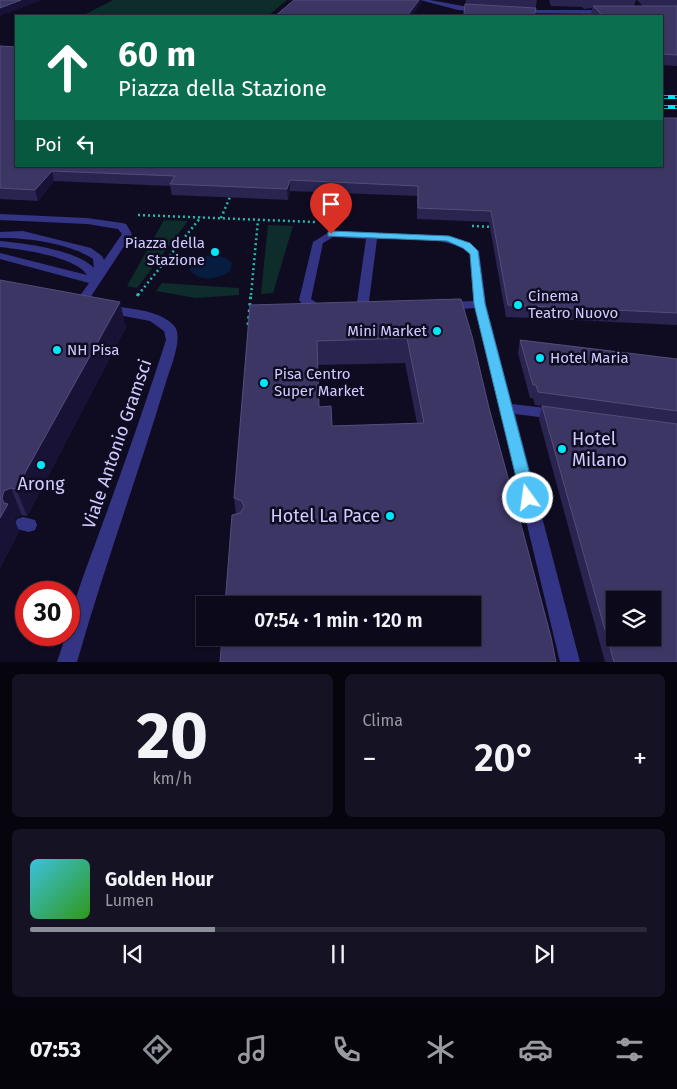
<!DOCTYPE html>
<html lang="it">
<meta charset="utf-8">
<style>
:root{--surface:#0b091a;--page:#141223;--text:#f1f3f6;--muted:#9a9aa2;--line:#2b2a39;--accent:#8c9099}
body{margin:0;font-family:"Fira Sans",sans-serif;background:var(--page);color:var(--text);height:100vh;display:flex;flex-direction:column;font-size:19px;white-space:nowrap}
*{box-sizing:border-box;margin:0}
p{font-size:16px;color:var(--muted)}
.icon{flex:none;width:28px;height:28px;fill:none;stroke:currentColor;stroke-width:2;stroke-linecap:round;stroke-linejoin:round}
.map{position:relative;height:662px;overflow:hidden}
.panel{display:flex;flex-direction:column;gap:12px;padding:12px;background:#06050e;flex:1}
.panel>*{flex:none}
.guide{position:absolute;left:15px;top:15px;width:648px;height:152px;border-radius:0px;box-shadow:0 1px 4px #0004,0 0 0 1px var(--line);background:#0b6e4f;color:#fff;overflow:hidden}
.controls{position:absolute;left:606px;top:591px;display:grid;gap:10px}
.controls a{display:grid;place-items:center;width:55px;height:55px;border-radius:0px;background:var(--surface);box-shadow:0 1px 4px #0004,0 0 0 1px var(--line);font-size:25px}
.speed{position:absolute;left:15px;top:581px;display:flex;gap:10px;font-size:25px;font-weight:700;text-align:center}
.speed>*{display:grid;place-content:center;width:65px;height:65px;border-radius:50%;background:var(--surface);box-shadow:0 1px 4px #0004,0 0 0 1px var(--line);line-height:1}
.speed .limit{border:8px solid #d22;background:#fff;color:#111}
.pin{position:absolute;display:grid;place-items:center;width:42px;height:42px;color:#fff;margin:-51px -21px;border-radius:50% 50% 50% 0;rotate:-45deg;box-shadow:0 0 5px #0007}
.pin .icon{rotate:45deg}
.me{position:absolute;width:55px;margin:-28px;rotate:346deg;stroke-linejoin:round;filter:drop-shadow(0 0 4px #0008)}
.turn{display:flex;align-items:center;gap:18px;height:105px;padding:0 20px;font-size:22px}
.turn .icon{width:65px;height:65px;stroke-width:2.5}
.turn b{display:block;font-size:35px;line-height:42px}
.then{display:flex;align-items:center;height:48px;padding:0 20px;background:#0003;gap:10px;font-size:19px}
.big{font-size:38px;font-weight:600;line-height:1.1}
.panel .card{flex:1;display:flex;flex-direction:column;justify-content:center;gap:8px;min-width:0;padding:0 18px;border-radius:8px;background:var(--page)}
.panel .dial{align-items:center;gap:0}
.dial b{font-size:65px;line-height:1}
.song{display:flex;align-items:center;gap:15px}
.cover{width:60px;height:60px;border-radius:8px;background:linear-gradient(135deg,hsl(190 70% 55%),hsl(110 70% 35%))}
.played{height:5px;border-radius:2px;background:linear-gradient(90deg,var(--accent) 30%,var(--line) 30%)}
.keys{display:flex;justify-content:space-around;direction:ltr}
.heat{display:flex;justify-content:space-between;align-items:center;font-size:28px;direction:ltr}
.panel .tiles{flex:1;display:grid;gap:12px;grid-template-columns:1fr 1fr}
.card:last-child{grid-column:span 2}
.trip{position:absolute;left:196px;top:596px;width:285px;height:50px;border-radius:0px;background:var(--surface);box-shadow:0 1px 4px #0004,0 0 0 1px var(--line);font-weight:600;line-height:50px;text-align:center}
.tab-bar{display:flex;height:80px;justify-content:space-around;align-items:center;background:#04040a;color:var(--muted)}
.tab-bar .icon{width:35px;height:35px}
.tab-bar .active{color:var(--accent)}
.tab-bar b{font-size:22px;color:var(--text)}
.map>svg:first-child{display:block}
.green{fill:#0e2c2a}
.water{fill:#061d40}
.lines{fill:none;stroke-linecap:round;stroke-linejoin:round}
.path-far1{stroke:#26b9ab;stroke-width:2.5;stroke-dasharray:2 3;stroke-linecap:butt}
.path{stroke:#26b9ab;stroke-width:3;stroke-dasharray:2.5 4;stroke-linecap:butt}
.minor{fill:#343484;fill-rule:evenodd}
.rail-casing{stroke:#00e8f7;stroke-width:4}
.rail{stroke:#0f0c22;stroke-width:2.5;stroke-dasharray:7;stroke-linecap:butt}
.wall{fill:#2a2451;fill-rule:evenodd}
.shaded-wall{fill:#181336}
.building{fill:#3c3664;stroke:#534d7c;fill-rule:evenodd}
.route{fill:#4fc3f7;stroke:#337fa1}
.poi-dot{fill:#00e8f7;stroke:#0f0c22;stroke-width:2}
.labels{text-anchor:middle;dominant-baseline:central;stroke-width:5;stroke-linejoin:round;paint-order:stroke}
.poi-label{font-size:15px;fill:#d0ccff;stroke:#0f0c22;text-anchor:start}
.near-poi-label{font-size:18px;fill:#d0ccff;stroke:#0f0c22;text-anchor:start}
.near-street-label{font-size:18px;fill:#d0ccff;stroke:#0f0c22}
</style>
<div class="map">
<svg width="677" height="662" viewBox="0 0 677 662">
<rect width="100%" height="100%" fill="#0f0c22"/>
<g class="green">
<path d="M113 0H287L268 16H82Z"/>
<path d="M164 220 188 221 137 288 127 286Z"/>
<path d="M268 225 293 226 273 293 261 294Z"/>
<path d="M162 283 239 288V295L196 298 156 291Z"/>
</g>
<path class="water" d="M215 255 226 258 232 263 230 271C219 279 199 283 190 270 192 258 204 256 215 255Z"/>
<g class="lines">
<g class="path-far1">
<path d="M138 215 315 222"/>
<path d="M221 218 230 197"/>
<path d="M472 226 493 227"/>
<path d="M138 295 201 217"/>
<path d="M251 295 258 220"/>
</g>
<g class="path">
<path d="M137 296 139 293"/>
<path d="M248 325 251 293"/>
</g>
<g class="minor">
<path d="M420 0H430L485 10 482 12 458 10Z"/>
<path d="M520 10H607L610 12 607 14 518 13Z"/>
<path d="M0 214 87 218 122 223 126 224 132 234 84 307 80 308 74 304 89 283 0 259V253L87 275C76 257 21 249 0 247V241C24 243 77 250 94 268L93 259C72 244 26 237 0 238V232L23 231 91 248 102 256 104 260 122 234 118 229 87 224 0 220Z"/>
<path d="M331 231 449 236 470 243 479 251 486 304 512 404 555 409 560 410 562 414 560 418 555 419 515 414 580 662H560L475 308 448 310 442 306 448 302 474 301 470 254C449 235 404 240 377 239L368 309 362 313 356 309 366 239 333 237 323 243 311 299 329 311 327 314C315 317 306 309 299 300L313 242Z"/>
<path d="M107 305C127 309 161 309 175 327 183 338 170 369 166 382 138 475 104 567 77 662H57L66 635H69C69 609 89 562 98 536 122 471 145 406 166 340L164 331 150 321 103 312 101 309Z"/>
<path d="M23 517 35 520 37 525 35 530 29 532 17 529 15 524 17 519Z"/>
</g>
<defs>
<g id="rail">
<path d="M661 97H677"/>
<path d="M661 107H677"/>
</g>
</defs>
<use href="#rail" class="rail-casing"/>
<use href="#rail" class="rail"/>
</g>
<g class="wall">
<path d="M466 0H537L534 16 464 14Z"/>
<path d="M549 0H636L634 6H643L637 0H677V66L661 65V16H591L592 8 584 9 582 7 551 6Z"/>
<path d="M0 47 16 166 677 118V325L506 317 489 222 417 219V196L290 191 288 200 172 195 170 186 54 181 38 201 0 199Z"/>
<path d="M0 280 126 327 27 516 22 515 15 518V521L19 531 0 568Z"/>
<path d="M461 299 489 408 510 485 507 500 236 514 234 498 250 305ZM405 363 417 423 332 426 319 407 318 365Z"/>
<path d="M520 340 677 359V424L535 405 533 398H530L518 353Z"/>
<path d="M542 406 677 662H605L539 419Z"/>
</g>
<g class="shaded-wall">
<path d="M21 0H42L0 16V8Z"/>
<path d="M419 0H422V2L412 16H407Z"/>
<path d="M52 171 54 181 38 201 35 190Z"/>
<path d="M290 180V191L288 200 287 189Z"/>
<path d="M120 302 126 327 27 516 16 489Z"/>
<path d="M510 485 505 511 503 494 505 488Z"/>
<path d="M11 488 22 515 15 518V521L19 531 0 568V518L2 498 4 491Z"/>
</g>
<g class="building">
<path d="M0 0H21L0 8Z"/>
<path d="M294 0H419L407 16H275Z"/>
<path d="M465 4 536 8 534 16H463L464 14Z"/>
<path d="M593 6H677V55L661 54V16H603Z"/>
<path d="M0 46 16 47V166H661V118H677V313L508 305 491 211 418 208V186L290 180 287 189 170 184 175 176 52 171 35 190 0 188Z"/>
<path d="M0 280 120 302 16 489 11 488 4 491 2 498 4 503 8 504 0 518Z"/>
<path d="M461 299 472 336 489 408 510 485 505 488 503 494 506 500 515 502 551 637 556 662H220L222 638H472V605H225L232 515 240 513 244 507 242 501 234 498 250 305ZM407 338 424 423 332 426 331 406 319 407 317 341Z"/>
<path d="M520 340 677 359V411L538 392 536 385H533Z"/>
<path d="M542 406 677 424V662H614ZM615 600H652V638H615Z"/>
</g>
<path class="route" d="M331 231 449 236 470 243 478 251 485 304 536 498 534 502 528 504 523 502 521 498 474 304 470 254 463 248 447 241 328 236V232Z"/>
<g class="poi-dot">
<circle cx="215" cy="252" r="5"/>
<circle cx="518" cy="305" r="5"/>
<circle cx="437" cy="331" r="5"/>
<circle cx="57" cy="350" r="5"/>
<circle cx="540" cy="358" r="5"/>
<circle cx="264" cy="383" r="5"/>
<circle cx="562" cy="449" r="5"/>
<circle cx="41" cy="465" r="5"/>
<circle cx="390" cy="516" r="5"/>
</g>
<g class="labels">
<g class="poi-label">
<text x="205" y="243" text-anchor="end">Piazza della<tspan x="205" dy="17">Stazione</tspan></text>
<text x="528" y="296">Cinema<tspan x="528" dy="17">Teatro Nuovo</tspan></text>
<text x="427" y="331" text-anchor="end">Mini Market</text>
<text x="67" y="350">NH Pisa</text>
<text x="550" y="358">Hotel Maria</text>
<text x="274" y="374">Pisa Centro<tspan x="274" dy="17">Super Market</tspan></text>
</g>
<g class="near-poi-label">
<text x="572" y="439">Hotel<tspan x="572" dy="21">Milano</tspan></text>
<text x="41" y="484" text-anchor="middle">Arong</text>
<text x="380" y="516" text-anchor="end">Hotel La Pace</text>
</g>
<g class="near-street-label">
<text transform="translate(117 444) rotate(-71)">Viale Antonio Gramsci</text>
</g>
</g>
</svg>
<div class="controls">
<a><svg class="icon" aria-label="layers" viewBox="0 0 24 24"><path d="M12 4l9 5-9 5-9-5zM3 14l9 5 9-5"/></svg></a>
</div>
<div class="speed"><div class="limit">30</div></div>
<div class="pin" style="left:331px;top:234px;background:#d93025"><svg class="icon" aria-label="arrive" viewBox="0 0 24 24"><path d="M6 21V4h12l-3 4 3 4H6"/></svg></div>
<svg class="me" style="left:528px;top:498px" viewBox="-20 -20 40 40"><circle r="17" fill="#4fc3f7" stroke="#fff" stroke-width="3"/><path d="M0-11L8 9 0 5-8 9z" fill="#fff"/></svg>
<div class="trip">07:54 · 1 min · 120 m</div>
<div class="guide">
<div class="turn"><svg class="icon" aria-label="ahead" viewBox="0 0 24 24"><path d="M12 20V5M6 11l6-6 6 6"/></svg><div><b>60 m</b>Piazza della Stazione</div></div>
<div class="then">Poi<svg class="icon" aria-label="left" viewBox="0 0 24 24"><path d="M17 20v-9H6M10 6l-5 5 5 5"/></svg></div>
</div>
</div>
<section class="panel">
<div class="tiles">
<div class="card dial"><b>20</b><p>km/h</p></div>
<div class="card"><p>Clima</p>
<div class="heat"><a>−</a><b class="big">20°</b><a>+</a></div>
</div>
<div class="card">
<div class="song"><i class="cover"></i><div><b>Golden Hour</b><p>Lumen</p></div></div>
<div class="played"></div>
<div class="keys"><svg class="icon" aria-label="previous" viewBox="0 0 24 24"><path d="M18 5L8 12l10 7zM5 5v14"/></svg><svg class="icon" aria-label="pause" viewBox="0 0 24 24"><path d="M8 5v14M16 5v14"/></svg><svg class="icon" aria-label="next" viewBox="0 0 24 24"><path d="M6 5l10 7-10 7zM19 5v14"/></svg></div>
</div>
</div>
</section>
<nav class="tab-bar">
<b>07:53</b>
<svg class="icon active" aria-label="directions" viewBox="0 0 24 24"><path d="M12 3l9 9-9 9-9-9zM9 14v-3h6M13 9l2 2-2 2"/></svg>
<svg class="icon" aria-label="music" viewBox="0 0 24 24"><path d="M9 18V5l10-2v13"/><circle cx="6" cy="18" r="3"/><circle cx="16" cy="16" r="3"/></svg>
<svg class="icon" aria-label="phone" viewBox="0 0 24 24"><path d="M5 4h4l2 5-3 2q2 4 5 5l2-3 5 2v4C11 20 4 13 5 4z"/></svg>
<svg class="icon" aria-label="climate" viewBox="0 0 24 24"><path d="M12 3v18M4 7l16 10M4 17L20 7"/></svg>
<svg class="icon" aria-label="car" viewBox="0 0 24 24"><path d="M5 17H2v-5l4-1 3-4h7l3 4 3 1v5h-3M9 17h6M6 11h13"/><circle cx="7" cy="17" r="2"/><circle cx="17" cy="17" r="2"/></svg>
<svg class="icon" aria-label="filters" viewBox="0 0 24 24"><path d="M4 7h16M4 17h16"/><circle cx="9" cy="7" r="2"/><circle cx="15" cy="17" r="2"/></svg>
</nav>
